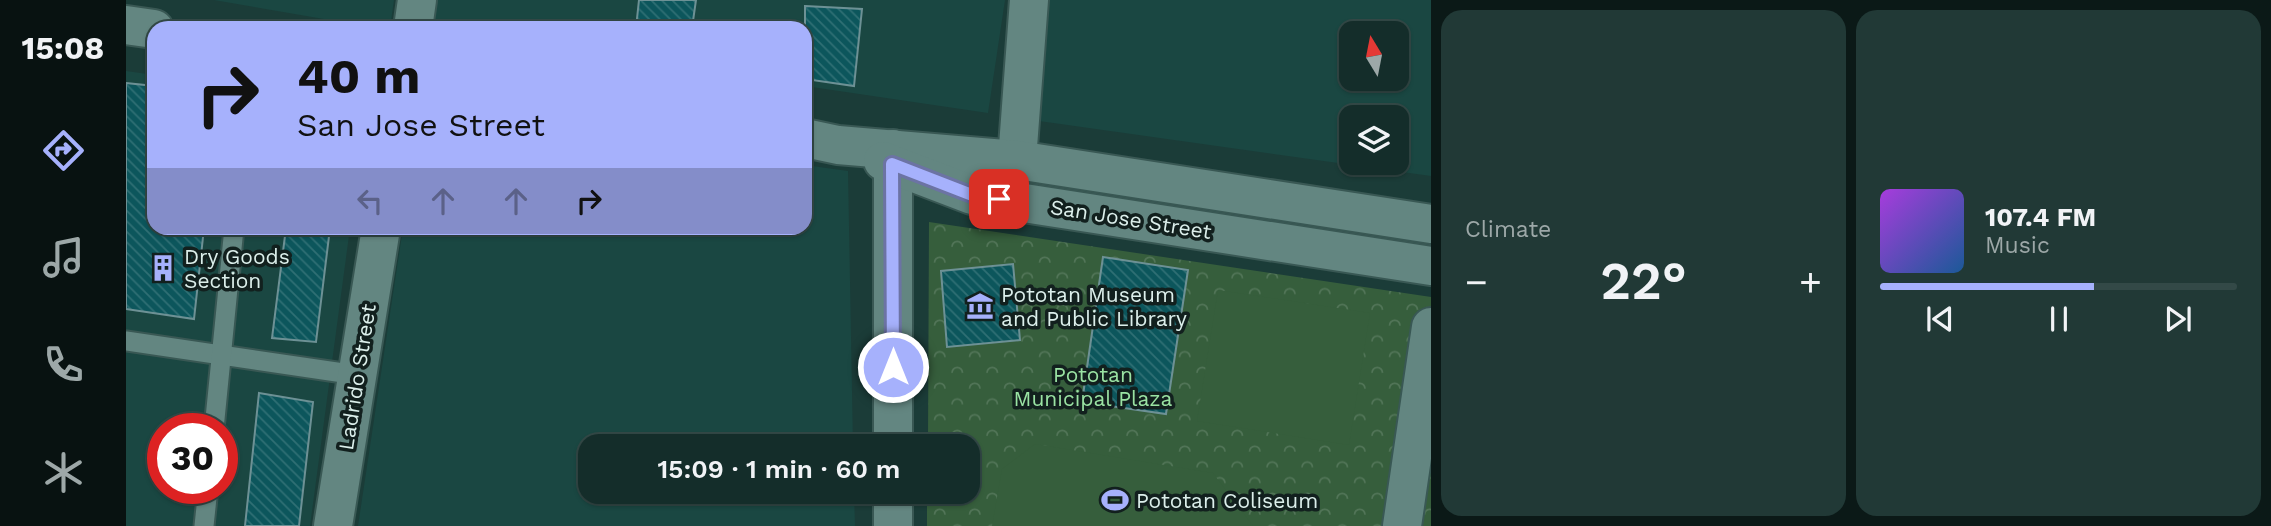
<!DOCTYPE html>
<meta charset="utf-8">
<style>
:root{--surface:#142d2a;--page:#213936;--text:#f1f3f6;--muted:#9da8a8;--line:#334947;--accent:#a6b1fc}
body{margin:0;font-family:"Work Sans",sans-serif;background:var(--page);color:var(--text);height:100vh;display:flex;flex-direction:column;font-size:26px;white-space:nowrap}
*{box-sizing:border-box;margin:0}
p{font-size:23px;color:var(--muted)}
.icon{flex:none;width:38px;height:38px;fill:none;stroke:currentColor;stroke-width:2;stroke-linecap:round;stroke-linejoin:round}
.map{position:relative;flex:1;overflow:hidden}
.details{display:flex;flex-direction:column;gap:10px;padding:10px;background:#0b1917;width:840px}
.details>*{flex:none}
.top-card{position:absolute;left:21px;top:21px;width:665px;height:214px;border-radius:21px;box-shadow:0 2px 5px #0004,0 0 0 2px var(--line);background:#a6b1fc;color:#111;overflow:hidden}
.needle{width:46px;rotate:350deg}
.fabs{position:absolute;left:1213px;top:21px;display:grid;gap:14px}
.fabs a{display:grid;place-items:center;width:70px;height:70px;border-radius:14px;background:var(--surface);box-shadow:0 2px 5px #0004,0 0 0 2px var(--line);font-size:35px}
.speed{position:absolute;left:21px;top:413px;display:flex;gap:14px;font-size:35px;font-weight:700;text-align:center}
.speed>*{display:grid;place-content:center;width:91px;height:91px;border-radius:50%;background:var(--surface);box-shadow:0 2px 5px #0004,0 0 0 2px var(--line);line-height:1}
.speed .limit{border:10px solid #d22;background:#fff;color:#111}
.pin{position:absolute;display:grid;place-items:center;width:60px;height:60px;color:#fff;margin:-30px;border-radius:14px;box-shadow:0 4px 10px #0006}
.me{position:absolute;width:77px;margin:-38px;rotate:0deg;stroke-linejoin:round;filter:drop-shadow(0 0 5px #0008)}
.turn{display:flex;align-items:center;gap:24px;height:147px;padding:0 35px;font-size:32px}
.turn .icon{width:91px;height:91px;stroke-width:2.5}
.turn b{display:block;font-size:49px;line-height:60px}
.lanes{display:flex;align-items:center;height:66px;padding:0 35px;background:#0003;justify-content:center;gap:35px;direction:ltr}
.lanes .off{opacity:.35}
.big{font-size:52px;font-weight:600;line-height:1.1}
.details .tile{flex:1;display:flex;flex-direction:column;justify-content:center;gap:10px;min-width:0;padding:0 24px;border-radius:21px;background:var(--page)}
.song{display:flex;align-items:center;gap:21px}
.cover{width:84px;height:84px;border-radius:10px;background:linear-gradient(135deg,hsl(280 70% 55%),hsl(210 70% 35%))}
.played{height:7px;border-radius:4px;background:linear-gradient(90deg,var(--accent) 60%,var(--line) 60%)}
.keys{display:flex;justify-content:space-around;direction:ltr}
.heat{display:flex;justify-content:space-between;align-items:center;font-size:38px;direction:ltr}
.details .tiles{flex:1;display:grid;gap:10px;grid-template-columns:repeat(2,1fr)}
.trip{position:absolute;left:452px;top:434px;width:402px;height:70px;border-radius:21px;background:var(--surface);box-shadow:0 2px 5px #0004,0 0 0 2px var(--line);font-weight:600;line-height:70px;text-align:center}
main{display:flex;flex:1;min-height:0}
.tab-bar{display:flex;flex-direction:column;width:126px;justify-content:space-around;align-items:center;background:#081211;color:var(--muted)}
.tab-bar .icon{width:49px;height:49px}
.tab-bar .selected{color:var(--accent)}
.tab-bar b{font-size:32px;color:var(--text)}
.map>svg:first-child{display:block}
.built{fill:#1a4742;fill-rule:evenodd}
.park{fill:url(#park-crowns)}
.pitch{fill:#365e3c}
.building{fill:url(#building-back-hatch);stroke:#6d9195;stroke-width:2}
.lines{fill:none;stroke-linecap:round;stroke-linejoin:round}
.service-casing{stroke:#395854;stroke-width:23}
.minor-casing{stroke:#395854;stroke-width:42}
.tertiary-casing{stroke:#395854;stroke-width:42}
.service{stroke:#638681;stroke-width:19}
.minor{stroke:#638681;stroke-width:38}
.tertiary{stroke:#638681;stroke-width:38}
.route-casing{stroke:#6c73a4;stroke-width:18}
.route{stroke:#a6b1fc;stroke-width:12}
.labels{text-anchor:middle;dominant-baseline:central;stroke-width:7;stroke-linejoin:round;paint-order:stroke}
.street-label{font-size:21px;fill:#dcefeb;stroke:#12201e}
.poi-label{font-size:21px;fill:#dcefeb;stroke:#12201e;text-anchor:start}
.park-label{font-size:21px;fill:#9ae3a3;stroke:#12201e}
</style>
<main>
<nav class="tab-bar">
<b>15:08</b>
<svg class="icon selected" aria-label="directions" viewBox="0 0 24 24"><path d="M12 3l9 9-9 9-9-9zM9 14v-3h6M13 9l2 2-2 2"/></svg>
<svg class="icon" aria-label="music" viewBox="0 0 24 24"><path d="M9 18V5l10-2v13"/><circle cx="6" cy="18" r="3"/><circle cx="16" cy="16" r="3"/></svg>
<svg class="icon" aria-label="phone" viewBox="0 0 24 24"><path d="M5 4h4l2 5-3 2q2 4 5 5l2-3 5 2v4C11 20 4 13 5 4z"/></svg>
<svg class="icon" aria-label="climate" viewBox="0 0 24 24"><path d="M12 3v18M4 7l16 10M4 17L20 7"/></svg>
</nav>
<div class="map">
<svg width="1305" height="526" viewBox="0 0 1305 526">
<defs>
<pattern id="park-crowns" width="20" height="18" patternUnits="userSpaceOnUse" patternTransform="scale(1.75)"><rect width="20" height="18" fill="#365e3c"/><path d="M2 6a3 3 0 1 1 6 0M12 15a3 3 0 1 1 6 0" fill="none" stroke="#527558"/></pattern>
<pattern id="building-back-hatch" width="6" height="6" patternUnits="userSpaceOnUse" patternTransform="scale(1.75)"><rect width="6" height="6" fill="#0c565c"/><path d="M-1 5l2 2M0 0l6 6M5-1l2 2" fill="none" stroke="#2f6f74"/></pattern>
</defs>
<rect width="100%" height="100%" fill="#1b3c38"/>
<g class="built">
<path d="M88 0H268L264 28H250Z"/>
<path d="M307 0H879L862 113 679 86V28H303Z"/>
<path d="M919 0H1305V176L906 120ZM1225 33H1270V79H1225ZM1225 117H1270V163H1225Z"/>
<path d="M0 71 28 75V228H224L184 526H0ZM37 429H96V488H37Z"/>
<path d="M679 165 722 171 727 446H464V492H728L729 526H232L277 228H679Z"/>
</g>
<path class="park" d="M803 222 1305 297V526H801V492H842V446H802Z"/>
<g class="pitch">
<path d="M1092 290 1244 313 1223 445 1071 421Z"/>
<path d="M909 444 1087 473 1127 526H866L876 469Z"/>
</g>
<g class="building">
<path d="M513 0H570L566 28H510Z"/>
<path d="M679 6 736 9 728 86 679 79Z"/>
<path d="M0 83 28 86V228H78L68 319 0 309Z"/>
<path d="M160 228H204L190 342 146 338Z"/>
<path d="M977 257 1062 270 1040 414 956 402Z"/>
<path d="M887 264 894 340 821 347 815 271Z"/>
<path d="M133 393 187 402 173 526H119Z"/>
</g>
<g class="lines">
<defs>
<g id="service">
<path d="M0 341 231 375"/>
<path d="M88 429 108 228"/>
<path d="M78 526 82 488"/>
</g>
<g id="minor">
<path d="M0 25 28 29"/>
<path d="M767 149V446"/>
<path d="M891 160 903 0"/>
<path d="M767 492V526"/>
<path d="M1276 526 1305 327"/>
</g>
<g id="tertiary">
<path d="M287 28 291 0"/>
<path d="M679 138 712 145 891 160 1305 224"/>
<path d="M757 161 846 195 1305 266"/>
<path d="M207 526 255 228"/>
</g>
</defs>
<use href="#service" class="service-casing"/>
<use href="#minor" class="minor-casing"/>
<use href="#tertiary" class="tertiary-casing"/>
<use href="#service" class="service"/>
<use href="#minor" class="minor"/>
<use href="#tertiary" class="tertiary"/>
</g>
<g class="lines">
<defs>
<path id="route" d="M767 367 766 164 846 195 873 199"/>
</defs>
<use href="#route" class="route-casing"/>
<use href="#route" class="route"/>
</g>
<defs>
<symbol id="building-bare" viewBox="-9 -9 18 18"><path d="M-4-6H4V6H1V3H-1V6H-4ZM-2.5-4.3h1.7v1.8h-1.7ZM.8-4.3h1.7v1.8H.8ZM-2.5-1h1.7V.8h-1.7ZM.8-1h1.7V.8H.8Z" fill="#a6b1fc" stroke="#12201e" stroke-width="2.5" paint-order="stroke"/></symbol>
<symbol id="museum-bare" viewBox="-9 -9 18 18"><path d="M0-6L6-3V-2H-6V-3ZM-5-1h2V3h-2ZM-1-1h2V3h-2ZM3-1h2V3H3ZM-6 4H6V6H-6Z" fill="#a6b1fc" stroke="#12201e" stroke-width="2.5" paint-order="stroke"/></symbol>
<symbol id="stadium-bare" viewBox="-9 -9 18 18"><path d="M0-5a6.5 5 0 1 0 0 10a6.5 5 0 1 0 0-10ZM-3.5-1.8h7v3.6h-7Z" fill="#a6b1fc" stroke="#12201e" stroke-width="2.5" paint-order="stroke"/></symbol>
</defs>
<g fill-rule="evenodd">
<use href="#building-bare" x="18" y="249" width="38" height="38"/>
<use href="#museum-bare" x="835" y="287" width="38" height="38"/>
<use href="#stadium-bare" x="970" y="481" width="38" height="38"/>
</g>
<g class="labels">
<g class="street-label">
<text transform="translate(1005 219) rotate(9)">San Jose Street</text>
<text transform="translate(231 377) rotate(-81)">Ladrido Street</text>
</g>
<g class="poi-label">
<text x="58" y="256">Dry Goods<tspan x="58" dy="24">Section</tspan></text>
<text x="875" y="294">Pototan Museum<tspan x="875" dy="24">and Public Library</tspan></text>
<text x="1010" y="500">Pototan Coliseum</text>
</g>
<g class="park-label">
<text x="967" y="374">Pototan<tspan x="967" dy="24">Municipal Plaza</tspan></text>
</g>
</g>
</svg>
<div class="fabs">
<a><svg class="needle" viewBox="-14 -14 28 28"><path d="M0-13l5 13h-10z" fill="#e53935"/><path d="M0 13l5-13h-10z" fill="#9da8a8"/></svg></a>
<a><svg class="icon" aria-label="layers" viewBox="0 0 24 24"><path d="M12 4l9 5-9 5-9-5zM3 14l9 5 9-5"/></svg></a>
</div>
<div class="speed"><div class="limit">30</div></div>
<div class="pin" style="left:873px;top:199px;background:#d93025"><svg class="icon" aria-label="arrive" viewBox="0 0 24 24"><path d="M6 21V4h12l-3 4 3 4H6"/></svg></div>
<svg class="me" style="left:767px;top:367px" viewBox="-20 -20 40 40"><circle r="17" fill="#a6b1fc" stroke="#fff" stroke-width="3"/><path d="M0-11L8 9 0 5-8 9z" fill="#fff"/></svg>
<div class="trip">15:09 · 1 min · 60 m</div>
<div class="top-card">
<div class="turn"><svg class="icon" aria-label="right" viewBox="0 0 24 24"><path d="M7 20v-9h11M14 6l5 5-5 5"/></svg><div><b>40 m</b>San Jose Street</div></div>
<div class="lanes"><svg class="icon off" aria-label="left" viewBox="0 0 24 24"><path d="M17 20v-9H6M10 6l-5 5 5 5"/></svg><svg class="icon off" aria-label="ahead" viewBox="0 0 24 24"><path d="M12 20V5M6 11l6-6 6 6"/></svg><svg class="icon off" aria-label="ahead" viewBox="0 0 24 24"><path d="M12 20V5M6 11l6-6 6 6"/></svg><svg class="icon" aria-label="right" viewBox="0 0 24 24"><path d="M7 20v-9h11M14 6l5 5-5 5"/></svg></div>
</div>
</div>
<section class="details">
<div class="tiles">
<div class="tile"><p>Climate</p>
<div class="heat"><a>−</a><b class="big">22°</b><a>+</a></div>
</div>
<div class="tile">
<div class="song"><i class="cover"></i><div><b>107.4 FM</b><p>Music</p></div></div>
<div class="played"></div>
<div class="keys"><svg class="icon" aria-label="previous" viewBox="0 0 24 24"><path d="M18 5L8 12l10 7zM5 5v14"/></svg><svg class="icon" aria-label="pause" viewBox="0 0 24 24"><path d="M8 5v14M16 5v14"/></svg><svg class="icon" aria-label="next" viewBox="0 0 24 24"><path d="M6 5l10 7-10 7zM19 5v14"/></svg></div>
</div>
</div>
</section>
</main>
